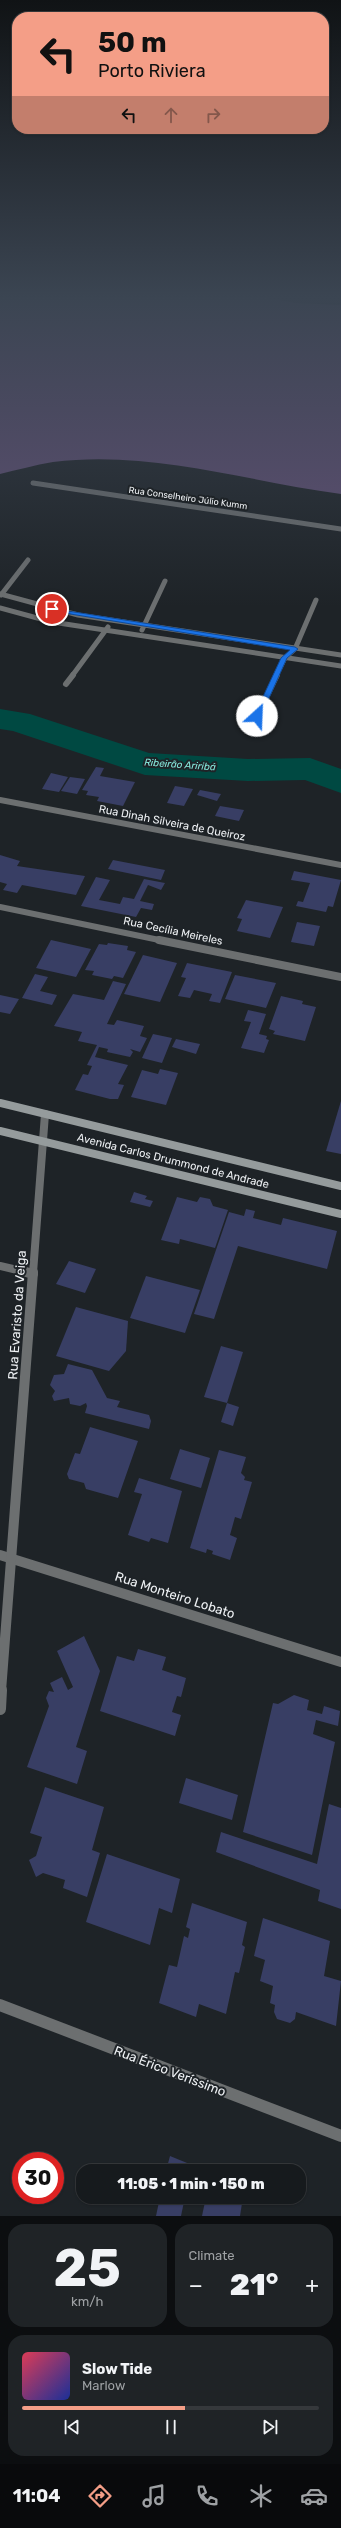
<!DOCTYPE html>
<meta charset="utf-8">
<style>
:root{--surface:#161a1d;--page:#1f2326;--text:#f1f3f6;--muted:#9ea1a4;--line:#35383b;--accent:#f49e87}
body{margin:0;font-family:Rubik,sans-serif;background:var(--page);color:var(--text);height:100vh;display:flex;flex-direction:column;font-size:15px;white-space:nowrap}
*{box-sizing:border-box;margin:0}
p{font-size:13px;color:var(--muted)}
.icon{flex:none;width:22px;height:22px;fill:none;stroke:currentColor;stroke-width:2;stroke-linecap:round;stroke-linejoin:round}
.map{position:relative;height:2216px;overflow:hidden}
.panel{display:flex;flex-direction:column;gap:8px;padding:8px;background:#0c0e10;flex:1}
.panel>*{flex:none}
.guide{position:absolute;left:12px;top:12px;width:317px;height:122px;border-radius:16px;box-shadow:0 1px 3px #0004,0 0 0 1px var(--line);background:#f49e87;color:#111;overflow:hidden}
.speed{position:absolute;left:12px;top:2152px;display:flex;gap:8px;font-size:20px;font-weight:700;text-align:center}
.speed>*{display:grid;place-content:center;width:52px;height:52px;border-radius:50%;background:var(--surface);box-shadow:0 1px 3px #0004,0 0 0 1px var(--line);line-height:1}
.speed .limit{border:6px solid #d22;background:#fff;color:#111}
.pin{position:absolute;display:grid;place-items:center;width:34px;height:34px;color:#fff;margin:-17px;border:2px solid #fff;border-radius:50%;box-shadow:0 1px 4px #0007}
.me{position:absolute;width:44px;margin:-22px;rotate:25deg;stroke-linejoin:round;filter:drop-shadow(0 0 3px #0008)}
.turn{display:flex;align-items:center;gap:14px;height:84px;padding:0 20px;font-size:18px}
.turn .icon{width:52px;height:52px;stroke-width:2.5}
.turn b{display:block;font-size:28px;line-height:34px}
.lanes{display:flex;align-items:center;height:38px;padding:0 20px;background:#0003;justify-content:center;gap:20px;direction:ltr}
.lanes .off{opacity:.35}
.big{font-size:30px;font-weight:800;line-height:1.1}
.panel .tile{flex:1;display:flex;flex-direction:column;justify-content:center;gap:6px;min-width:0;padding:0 14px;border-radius:16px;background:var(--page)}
.panel .dial{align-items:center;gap:0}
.dial b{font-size:52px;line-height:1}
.song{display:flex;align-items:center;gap:12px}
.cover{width:48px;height:48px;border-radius:6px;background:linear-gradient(135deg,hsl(350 70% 55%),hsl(230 70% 35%))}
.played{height:4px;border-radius:2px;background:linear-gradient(90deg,var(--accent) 55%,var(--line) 55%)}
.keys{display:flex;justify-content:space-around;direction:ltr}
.heat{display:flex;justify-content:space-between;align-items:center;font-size:22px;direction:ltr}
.panel .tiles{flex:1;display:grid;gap:8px;grid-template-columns:1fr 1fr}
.tile:last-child{grid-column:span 2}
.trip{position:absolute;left:76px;top:2164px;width:230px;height:40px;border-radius:16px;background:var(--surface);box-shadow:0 1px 3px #0004,0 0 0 1px var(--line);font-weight:800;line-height:40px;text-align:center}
.tabs{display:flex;height:64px;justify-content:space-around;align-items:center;background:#090a0c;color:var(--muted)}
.tabs .icon{width:28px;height:28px}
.tabs .on{color:var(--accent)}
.tabs b{font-size:18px;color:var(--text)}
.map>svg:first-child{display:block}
.forest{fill:#625076}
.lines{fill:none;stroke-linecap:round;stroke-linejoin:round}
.river{fill:#004942;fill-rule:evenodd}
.building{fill:#383e64}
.minor-far4{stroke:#6c6f70;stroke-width:5}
.minor-far3{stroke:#6c6f70;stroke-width:6}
.minor-far2{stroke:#6c6f70;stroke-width:8}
.minor-far1{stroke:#6c6f70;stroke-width:10}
.minor{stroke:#6c6f70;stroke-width:12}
.secondary{stroke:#959b9c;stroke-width:8}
.route{fill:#1a73e8;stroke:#114b97}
.labels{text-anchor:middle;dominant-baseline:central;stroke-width:4;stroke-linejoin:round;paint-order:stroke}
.far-street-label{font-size:9px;fill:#eef1f4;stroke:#1e2327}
.far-water-label{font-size:10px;font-style:italic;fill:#87e9dd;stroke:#1e2327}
.street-label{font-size:11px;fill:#eef1f4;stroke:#1e2327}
.near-street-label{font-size:13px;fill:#eef1f4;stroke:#1e2327}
</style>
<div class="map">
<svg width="341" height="2216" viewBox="0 0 341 2216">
<rect width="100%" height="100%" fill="#1e2327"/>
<path class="forest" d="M0 297H261L296 303 341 305V494C245 481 151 450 53 462 35 465 17 470 0 474Z"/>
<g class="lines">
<path class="river" d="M0 709 30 714 149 753 248 759 310 758 341 769V793L305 780 248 781 145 775 13 731 0 729Z"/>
</g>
<g class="building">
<path d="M96 767 104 768 100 776 135 782 123 806 97 801 99 797 86 795 88 791 82 790Z"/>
<path d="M51 773 68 777 59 792 42 789Z"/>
<path d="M70 777 85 779 77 794 61 791Z"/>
<path d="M175 786 193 789 184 806 167 803Z"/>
<path d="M200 790 221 794 217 801 197 795Z"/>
<path d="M220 806 244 810 239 821 215 816Z"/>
<path d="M0 855 20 861 17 866 85 876 76 895 22 885 17 893 3 890 7 884 0 882Z"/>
<path d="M113 860 165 870 161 880 108 869Z"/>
<path d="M294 871 341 880 333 907 328 906 326 912 296 906 298 901 303 902 310 883 291 880Z"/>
<path d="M96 877 110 880 99 900 120 904 123 897 134 899 144 879 165 883 161 890 148 885 140 901 154 904 152 910 141 908 136 917 81 906Z"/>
<path d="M246 900 283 907 270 938 237 931 242 919 237 918Z"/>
<path d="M297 922 320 926 314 946 291 942Z"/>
<path d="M51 940 91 949 76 977 36 968Z"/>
<path d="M108 943 128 946 127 950 136 952 123 978 114 976 112 979 92 975 94 971 85 970 99 944 107 945Z"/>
<path d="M143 955 177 963 160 1002 124 994Z"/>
<path d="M187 963 232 972 220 1003 209 1001 212 994 194 990 190 998 178 996 186 978 181 977Z"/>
<path d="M35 974 48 977 40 991 57 995 52 1005 22 998Z"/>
<path d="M235 975 276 983 266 1008 225 999Z"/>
<path d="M113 981 126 984 107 1024 114 1025 117 1020 144 1026 140 1036 147 1038 140 1052 130 1049 133 1052 130 1057 107 1052 108 1049 99 1047 95 1057 128 1065 118 1084 124 1085 118 1099H110L75 1090 83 1074 88 1075 92 1066 87 1065 97 1045 78 1041 82 1032 54 1026 73 994 104 1000Z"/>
<path d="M0 995 19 999 10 1014 0 1012Z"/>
<path d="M281 996 303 1001 302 1004 316 1007 305 1041 273 1034 275 1031 269 1029Z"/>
<path d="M248 1010 266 1014 259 1034 267 1036 266 1039 269 1040 264 1053 241 1048 251 1022 244 1021Z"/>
<path d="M153 1034 172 1038 162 1063 142 1058Z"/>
<path d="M176 1039 200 1044 196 1054 172 1047Z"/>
<path d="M160 1069 178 1073 166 1105 131 1097 142 1070 158 1074Z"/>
<path d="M341 1101V1154L326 1151Z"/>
<path d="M134 1192 147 1196 145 1199 153 1201 150 1207 130 1202Z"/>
<path d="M177 1197 197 1202 200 1197 210 1199 213 1206 228 1210 215 1248 180 1239 179 1244 161 1240Z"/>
<path d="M246 1209 255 1211 253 1218 281 1225 283 1218 337 1231 327 1269 238 1246 214 1319 194 1314 229 1212 244 1216Z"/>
<path d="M69 1261 96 1269 85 1293 56 1284Z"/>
<path d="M146 1276 200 1290 185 1333 130 1318Z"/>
<path d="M76 1307 128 1321 126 1351 109 1371 56 1356Z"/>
<path d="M221 1346 243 1352 227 1403 204 1397Z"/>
<path d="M68 1364 92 1370 107 1398 120 1401 117 1407 149 1415 151 1421 149 1429 85 1413 87 1406 86 1403 80 1406 70 1404 69 1398 54 1401 52 1396 55 1391 50 1385 54 1375 64 1374Z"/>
<path d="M227 1403 239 1407 233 1426 221 1422Z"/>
<path d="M90 1427 138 1441 118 1498 86 1489 84 1483 69 1479 67 1474 75 1453 80 1454Z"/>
<path d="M180 1449 210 1458 201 1488 170 1479Z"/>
<path d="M219 1450 246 1457 241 1473 245 1477 244 1480 252 1482 241 1519 235 1517 230 1535 237 1538 230 1560 212 1554 213 1551 207 1549 206 1553 190 1548Z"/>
<path d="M139 1478 182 1491 168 1543 151 1538 149 1542 128 1535 142 1494 134 1492Z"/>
<path d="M84 1636 100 1671 76 1747 87 1751 77 1784 27 1767 49 1706 46 1698 49 1691 54 1692 50 1683 62 1677 68 1690 73 1687 57 1651Z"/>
<path d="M138 1649 166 1657 162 1670 186 1678 181 1697 177 1696 172 1712 181 1715 175 1736 100 1711 117 1656 134 1661Z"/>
<path d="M294 1695 309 1700 307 1710 322 1714 324 1706 340 1711 338 1726 316 1720 313 1734 335 1742 312 1855 243 1832 273 1703 278 1704Z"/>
<path d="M186 1778 238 1795 232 1820 179 1803Z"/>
<path d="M45 1787 104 1807 92 1850 100 1853 87 1897 63 1888 65 1880 43 1873 36 1877 29 1860 36 1856 42 1837 30 1833Z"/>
<path d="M329 1804 341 1808V1909L318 1901 320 1890 216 1852 221 1832 317 1864Z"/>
<path d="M107 1854 180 1879 172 1913 159 1908 150 1945 86 1922Z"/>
<path d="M192 1903 247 1922 242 1945 245 1947 239 1973 235 1972 226 2014 199 2004 196 2017 159 2003 169 1965 177 1967 184 1936 188 1938 190 1929 186 1927Z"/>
<path d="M263 1918 330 1941 324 1976 341 1981 336 2026 296 2012 295 2019 290 2023 277 2019 274 2012 275 2005 270 2003 273 1986 260 1981 265 1960 254 1956Z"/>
<path d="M170 2156 192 2165 191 2171H166Z"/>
<path d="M160 2197H185L181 2216H156Z"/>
<path d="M206 2197H243L240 2216H202Z"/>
</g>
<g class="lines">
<g class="minor-far4">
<path d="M33 483 341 529"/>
<path d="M0 594 78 615 341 655"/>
<path d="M1 595 28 560"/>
<path d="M0 608 52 622 341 666"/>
<path d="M142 630 165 581"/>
<path d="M72 676 108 627"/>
<path d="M276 676 285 658 295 649 316 600"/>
</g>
<g class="minor-far3">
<path d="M66 684 73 675"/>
<path d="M257 716 277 675"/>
<path d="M0 800 341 865"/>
<path d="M0 907 164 941"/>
</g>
<g class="minor-far2">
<path d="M159 940 341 977"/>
<path d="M0 1266 30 1273"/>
<path d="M33 1273 45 1114"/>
</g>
<g class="minor-far1">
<path d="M26 1272 33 1274"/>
<path d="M0 1555 341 1662"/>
<path d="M1 1691 33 1272"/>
</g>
<g class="minor">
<path d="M0 1709 1 1690"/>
<path d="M0 2005 341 2136"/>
</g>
<g class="secondary">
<path d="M0 1103 341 1186"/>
<path d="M0 1131 341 1214"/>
</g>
</g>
<linearGradient id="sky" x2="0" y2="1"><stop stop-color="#101315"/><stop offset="0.49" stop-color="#3b4552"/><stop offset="1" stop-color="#3b4552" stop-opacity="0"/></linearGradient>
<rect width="341" height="607" fill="url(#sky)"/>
<path class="route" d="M49 608 295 647 298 649 287 658 261 716 257 718 254 716 281 658 290 650 52 611Z"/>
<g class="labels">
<g class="far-street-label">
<text transform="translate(188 498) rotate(8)">Rua Conselheiro Júlio Kumm</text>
</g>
<g class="far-water-label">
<text transform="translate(180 765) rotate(4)">Ribeirão Ariribá</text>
</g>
<g class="street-label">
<text transform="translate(172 823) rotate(11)">Rua Dinah Silveira de Queiroz</text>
<text transform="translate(173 931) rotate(12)">Rua Cecília Meireles</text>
<text transform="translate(173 1161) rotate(14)">Avenida Carlos Drummond de Andrade</text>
</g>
<g class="near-street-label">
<text transform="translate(17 1315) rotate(-86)">Rua Evaristo da Veiga</text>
<text transform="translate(175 1595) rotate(18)">Rua Monteiro Lobato</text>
<text transform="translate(170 2071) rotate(21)">Rua Érico Veríssimo</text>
</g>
</g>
</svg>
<div class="speed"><div class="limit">30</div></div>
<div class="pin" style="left:52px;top:609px;background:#d93025"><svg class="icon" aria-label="arrive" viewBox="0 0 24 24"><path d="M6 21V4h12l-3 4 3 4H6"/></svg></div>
<svg class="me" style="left:257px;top:716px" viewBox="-20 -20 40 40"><circle r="19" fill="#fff"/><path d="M0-13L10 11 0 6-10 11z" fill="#1a73e8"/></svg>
<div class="trip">11:05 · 1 min · 150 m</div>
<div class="guide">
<div class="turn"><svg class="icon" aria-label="left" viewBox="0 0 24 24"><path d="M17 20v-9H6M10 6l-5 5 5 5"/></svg><div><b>50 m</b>Porto Riviera</div></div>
<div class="lanes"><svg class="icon" aria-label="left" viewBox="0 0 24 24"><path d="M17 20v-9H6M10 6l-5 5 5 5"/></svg><svg class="icon off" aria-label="ahead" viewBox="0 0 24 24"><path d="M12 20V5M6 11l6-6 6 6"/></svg><svg class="icon off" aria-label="right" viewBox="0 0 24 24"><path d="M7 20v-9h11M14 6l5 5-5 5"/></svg></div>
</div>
</div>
<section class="panel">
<div class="tiles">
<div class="tile dial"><b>25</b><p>km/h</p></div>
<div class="tile"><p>Climate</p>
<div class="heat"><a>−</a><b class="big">21°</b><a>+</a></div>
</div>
<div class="tile">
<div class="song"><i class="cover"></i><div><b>Slow Tide</b><p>Marlow</p></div></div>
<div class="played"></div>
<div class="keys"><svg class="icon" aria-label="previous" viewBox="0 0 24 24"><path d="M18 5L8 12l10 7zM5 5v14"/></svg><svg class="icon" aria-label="pause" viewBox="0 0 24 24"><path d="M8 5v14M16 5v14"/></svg><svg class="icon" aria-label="next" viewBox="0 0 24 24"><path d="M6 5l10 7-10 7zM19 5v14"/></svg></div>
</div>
</div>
</section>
<nav class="tabs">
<b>11:04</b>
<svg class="icon on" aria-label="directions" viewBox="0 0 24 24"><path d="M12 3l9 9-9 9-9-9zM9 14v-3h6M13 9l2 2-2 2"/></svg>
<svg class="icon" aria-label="music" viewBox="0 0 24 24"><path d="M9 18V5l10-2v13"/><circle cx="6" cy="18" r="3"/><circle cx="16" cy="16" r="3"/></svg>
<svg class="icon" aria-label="phone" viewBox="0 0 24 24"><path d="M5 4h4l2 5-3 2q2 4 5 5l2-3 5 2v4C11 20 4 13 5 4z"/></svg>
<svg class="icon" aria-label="climate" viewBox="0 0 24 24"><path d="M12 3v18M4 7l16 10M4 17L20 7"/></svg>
<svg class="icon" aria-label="car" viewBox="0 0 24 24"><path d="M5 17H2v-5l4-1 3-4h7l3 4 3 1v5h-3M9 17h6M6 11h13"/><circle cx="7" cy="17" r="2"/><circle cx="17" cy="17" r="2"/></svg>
</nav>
